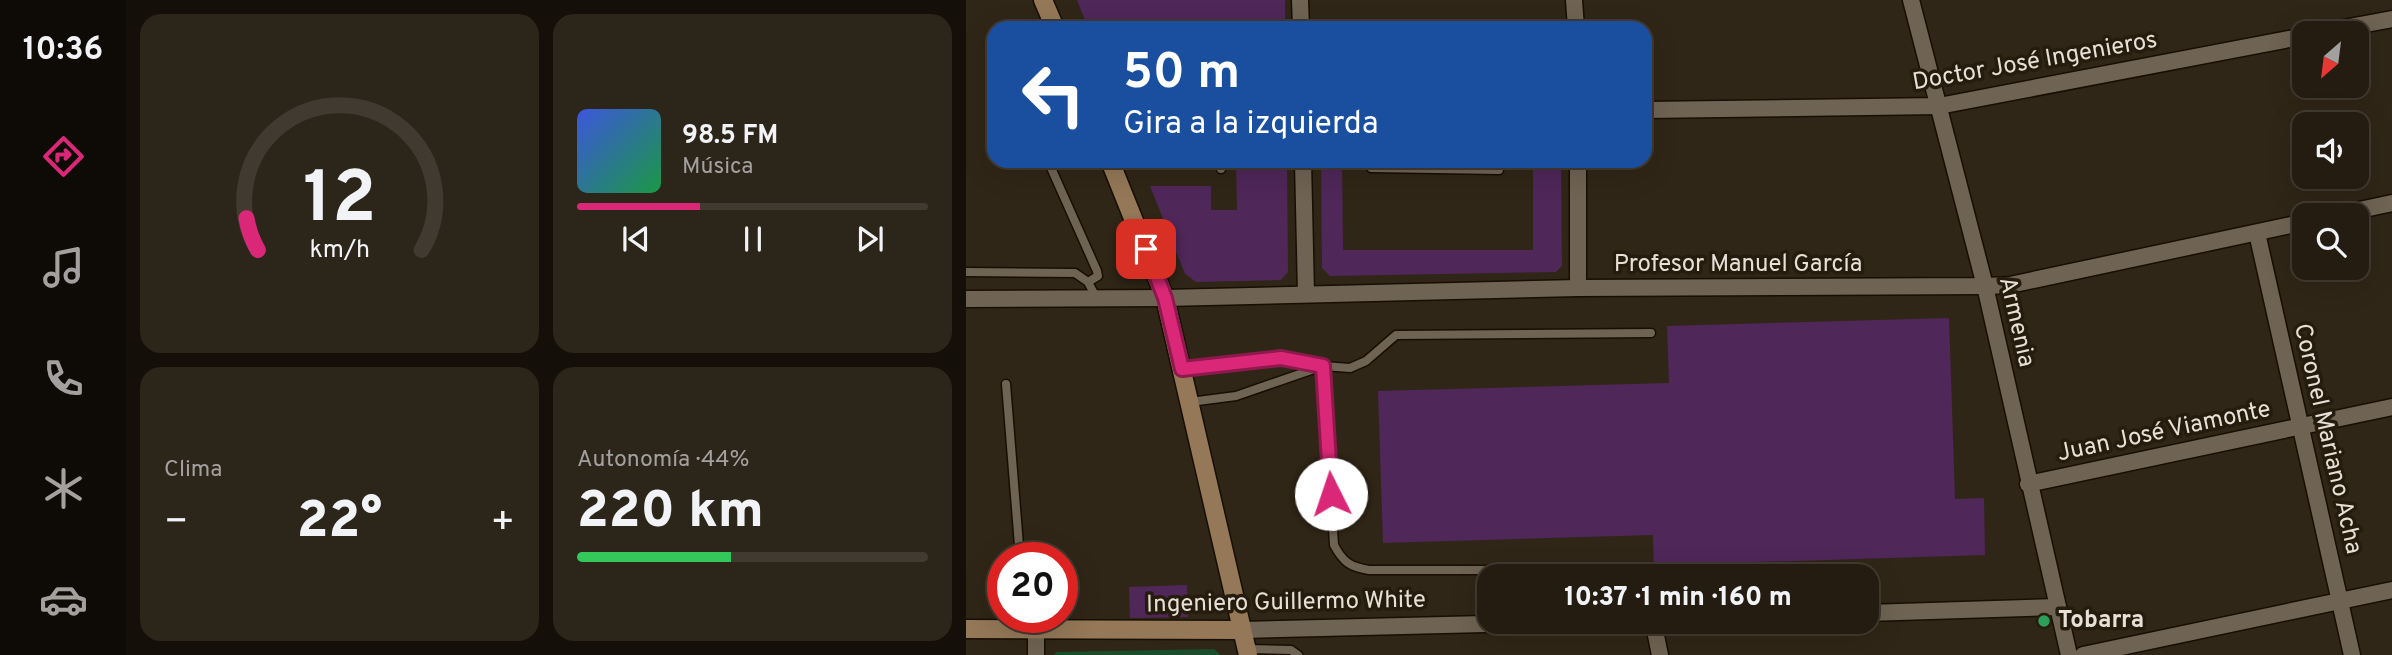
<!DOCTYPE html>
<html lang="es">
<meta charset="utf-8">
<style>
:root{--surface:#241c11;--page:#2c251a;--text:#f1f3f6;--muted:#a3a19f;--line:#413a31;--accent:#db2777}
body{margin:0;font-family:Overpass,sans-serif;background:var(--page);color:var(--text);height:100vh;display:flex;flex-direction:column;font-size:26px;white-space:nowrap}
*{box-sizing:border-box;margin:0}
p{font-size:23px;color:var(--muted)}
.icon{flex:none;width:38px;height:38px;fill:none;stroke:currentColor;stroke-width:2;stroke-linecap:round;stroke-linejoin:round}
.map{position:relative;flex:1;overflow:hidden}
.sheet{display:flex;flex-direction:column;gap:14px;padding:14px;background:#140f09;width:840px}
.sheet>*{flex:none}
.hud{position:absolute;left:21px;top:21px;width:665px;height:147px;border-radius:21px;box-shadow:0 7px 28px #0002,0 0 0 2px var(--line);background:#1a4fa0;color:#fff;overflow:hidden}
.needle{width:46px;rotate:208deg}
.fabs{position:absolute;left:1326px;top:21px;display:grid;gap:14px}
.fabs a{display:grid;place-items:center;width:77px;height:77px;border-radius:14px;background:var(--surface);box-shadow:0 7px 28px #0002,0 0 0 2px var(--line);font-size:35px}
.speed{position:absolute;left:21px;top:542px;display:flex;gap:14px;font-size:35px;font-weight:700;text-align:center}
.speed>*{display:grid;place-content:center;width:91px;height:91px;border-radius:50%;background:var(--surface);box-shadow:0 7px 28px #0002,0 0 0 2px var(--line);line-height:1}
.speed .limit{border:10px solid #d22;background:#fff;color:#111}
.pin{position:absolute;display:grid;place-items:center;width:60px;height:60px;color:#fff;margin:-30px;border-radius:14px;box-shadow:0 4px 10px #0006}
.me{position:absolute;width:77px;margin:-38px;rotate:356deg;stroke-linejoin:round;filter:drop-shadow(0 0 5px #0008)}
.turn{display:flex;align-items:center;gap:24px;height:147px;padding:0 21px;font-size:32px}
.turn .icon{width:91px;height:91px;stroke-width:2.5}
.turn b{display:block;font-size:49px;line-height:60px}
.big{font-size:52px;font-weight:800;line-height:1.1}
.sheet .widget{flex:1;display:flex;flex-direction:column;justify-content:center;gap:10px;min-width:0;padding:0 24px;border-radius:21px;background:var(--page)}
.sheet .dial{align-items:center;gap:0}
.dial svg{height:182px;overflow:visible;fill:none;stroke:var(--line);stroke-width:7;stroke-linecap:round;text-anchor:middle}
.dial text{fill:var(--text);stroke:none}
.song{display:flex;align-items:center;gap:21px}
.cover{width:84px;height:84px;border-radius:10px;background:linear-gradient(135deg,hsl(230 70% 55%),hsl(140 70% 35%))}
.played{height:7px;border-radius:4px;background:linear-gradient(90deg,var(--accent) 35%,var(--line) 35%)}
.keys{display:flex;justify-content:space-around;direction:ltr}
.heat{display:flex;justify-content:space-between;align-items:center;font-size:38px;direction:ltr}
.charge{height:10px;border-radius:5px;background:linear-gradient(90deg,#34c759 44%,var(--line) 0)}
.sheet .tiles{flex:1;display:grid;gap:14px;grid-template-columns:repeat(2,1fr)}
.trip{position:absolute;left:511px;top:564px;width:402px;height:70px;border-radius:21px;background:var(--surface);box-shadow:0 7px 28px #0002,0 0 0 2px var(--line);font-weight:800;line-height:70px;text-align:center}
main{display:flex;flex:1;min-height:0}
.menu{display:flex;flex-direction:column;width:126px;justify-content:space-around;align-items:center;background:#0e0b07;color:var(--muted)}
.menu .icon{width:49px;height:49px}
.menu .on{color:var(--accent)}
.menu b{font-size:32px;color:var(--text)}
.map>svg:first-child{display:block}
.green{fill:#194d2c}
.building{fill:#4f2759}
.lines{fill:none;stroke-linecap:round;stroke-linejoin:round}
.lane-casing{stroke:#180e03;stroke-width:11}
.street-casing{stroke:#180e03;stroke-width:19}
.secondary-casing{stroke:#180e03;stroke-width:21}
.lane{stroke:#6f6353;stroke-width:8}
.street{stroke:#6f6353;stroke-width:16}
.secondary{stroke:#947858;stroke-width:18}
.route-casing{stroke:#8e194d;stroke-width:18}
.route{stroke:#db2777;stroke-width:12}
.leisure-dot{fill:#2e9e5b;stroke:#261c0e;stroke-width:2.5}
.labels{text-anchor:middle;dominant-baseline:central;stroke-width:7;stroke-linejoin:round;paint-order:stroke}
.street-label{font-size:24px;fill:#e7e0d7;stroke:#261c0e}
.poi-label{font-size:24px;font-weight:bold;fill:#e7e0d7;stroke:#261c0e;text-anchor:start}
</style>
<main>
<nav class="menu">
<b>10:36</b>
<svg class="icon on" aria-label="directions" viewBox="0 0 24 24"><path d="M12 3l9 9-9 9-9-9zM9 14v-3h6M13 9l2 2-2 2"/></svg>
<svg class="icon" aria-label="music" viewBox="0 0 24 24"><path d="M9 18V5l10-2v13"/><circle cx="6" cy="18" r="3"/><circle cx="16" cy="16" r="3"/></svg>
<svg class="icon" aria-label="phone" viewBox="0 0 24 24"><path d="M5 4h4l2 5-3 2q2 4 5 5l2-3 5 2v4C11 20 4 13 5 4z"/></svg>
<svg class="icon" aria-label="climate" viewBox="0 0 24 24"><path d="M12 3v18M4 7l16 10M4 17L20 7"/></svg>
<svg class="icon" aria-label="car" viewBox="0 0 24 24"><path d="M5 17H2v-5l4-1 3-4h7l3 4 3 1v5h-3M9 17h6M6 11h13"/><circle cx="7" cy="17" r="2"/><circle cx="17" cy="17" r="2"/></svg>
</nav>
<section class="sheet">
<div class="tiles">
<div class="widget dial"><svg viewBox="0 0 100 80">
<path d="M14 69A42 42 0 1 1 86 69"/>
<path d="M14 69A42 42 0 0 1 9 55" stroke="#db2777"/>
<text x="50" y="56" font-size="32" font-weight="700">12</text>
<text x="50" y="72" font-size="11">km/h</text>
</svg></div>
<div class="widget">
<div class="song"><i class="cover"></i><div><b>98.5 FM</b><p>Música</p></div></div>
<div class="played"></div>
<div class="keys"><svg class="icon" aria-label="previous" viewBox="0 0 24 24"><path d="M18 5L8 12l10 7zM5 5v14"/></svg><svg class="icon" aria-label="pause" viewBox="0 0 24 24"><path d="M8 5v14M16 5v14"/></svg><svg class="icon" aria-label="next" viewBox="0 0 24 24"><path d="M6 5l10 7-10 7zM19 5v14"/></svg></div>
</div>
<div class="widget"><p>Clima</p>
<div class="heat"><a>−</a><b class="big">22°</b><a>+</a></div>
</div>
<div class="widget"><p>Autonomía · 44%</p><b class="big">220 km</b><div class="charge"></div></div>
</div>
</section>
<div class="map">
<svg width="1426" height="655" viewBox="0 0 1426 655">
<rect width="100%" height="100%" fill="#302617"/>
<path class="green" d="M248 649 255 655H88L90 652Z"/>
<g class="building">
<path d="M111 0H319V28H122Z"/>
<path d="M270 161H321L322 272 315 280 230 282 219 274 184 186H245V210H271Z"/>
<path d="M355 161H376L377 250H567V161H595L596 266 590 272 364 276 356 268Z"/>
<path d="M983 318 989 499 1018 498 1019 555 727 564V576H688L687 535 417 543 412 391 703 383 701 326Z"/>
<path d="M221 585 222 617 164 618 163 587Z"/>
</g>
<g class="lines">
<defs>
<g id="lane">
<path d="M82 161 131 271 132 276 122 282"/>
<path d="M400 161 405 168 533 170"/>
<path d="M255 169V161"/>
<path d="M0 272 109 273 122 282 131 299"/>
<path d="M216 369 315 358 357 366 368 545C377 562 384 567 403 570H653"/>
<path d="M40 384 54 558"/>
<path d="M224 402 270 396 357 366 384 368 400 361 430 335 685 333"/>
<path d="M281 649 325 650 332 655"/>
</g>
<g id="street">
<path d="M334 0 335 28"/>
<path d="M608 0 610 28"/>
<path d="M945 0 1019 286 1103 655"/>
<path d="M1351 33 1426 19"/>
<path d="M679 110 973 106 1339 36"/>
<path d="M337 161 340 294"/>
<path d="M1370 215 1426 203"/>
<path d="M1291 233 1386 655"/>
<path d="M612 288V161"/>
<path d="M0 299 199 298 612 288 1019 286 1044 285 1339 222"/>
<path d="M1062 484 1426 407"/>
<path d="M901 613 1092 607"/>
<path d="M687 621 694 655"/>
<path d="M70 629V655"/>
<path d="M276 630 641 621"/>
<path d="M1117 655 1426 590"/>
</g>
<g id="secondary">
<path d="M77 0 89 28"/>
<path d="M144 161 199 298 282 655"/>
<path d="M0 629 276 630"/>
</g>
</defs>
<use href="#lane" class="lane-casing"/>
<use href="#street" class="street-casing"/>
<use href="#secondary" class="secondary-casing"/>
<use href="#lane" class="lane"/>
<use href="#street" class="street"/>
<use href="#secondary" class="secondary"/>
</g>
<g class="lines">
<defs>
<path id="route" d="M180 249 199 298 216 369 315 358 357 366 365 494"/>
</defs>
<use href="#route" class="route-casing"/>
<use href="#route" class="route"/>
</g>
<circle class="leisure-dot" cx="1078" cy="621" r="7"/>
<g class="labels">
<g class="street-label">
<text transform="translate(1069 62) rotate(-10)">Doctor José Ingenieros</text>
<text x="772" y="265">Profesor Manuel García</text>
<text transform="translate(1050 322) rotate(77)">Armenia</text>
<text transform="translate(1198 432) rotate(-12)">Juan José Viamonte</text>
<text transform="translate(1361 439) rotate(77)">Coronel Mariano Acha</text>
<text transform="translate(320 603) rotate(-1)">Ingeniero Guillermo White</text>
</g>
<g class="poi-label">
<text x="1092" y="621">Tobarra</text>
</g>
</g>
</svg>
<div class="fabs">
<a><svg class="needle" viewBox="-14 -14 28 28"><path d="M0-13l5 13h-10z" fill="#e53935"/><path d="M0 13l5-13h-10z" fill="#a3a19f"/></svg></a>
<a><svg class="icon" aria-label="sound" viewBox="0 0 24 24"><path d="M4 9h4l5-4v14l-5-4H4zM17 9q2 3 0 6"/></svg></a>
<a><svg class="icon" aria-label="search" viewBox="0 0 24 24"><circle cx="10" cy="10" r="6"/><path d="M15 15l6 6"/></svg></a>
</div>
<div class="speed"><div class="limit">20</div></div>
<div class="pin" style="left:180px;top:249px;background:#d93025"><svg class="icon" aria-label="arrive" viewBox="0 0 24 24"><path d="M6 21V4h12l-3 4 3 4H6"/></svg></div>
<svg class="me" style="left:365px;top:494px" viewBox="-20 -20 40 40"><circle r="19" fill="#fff"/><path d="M0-13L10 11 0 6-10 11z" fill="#db2777"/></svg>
<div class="trip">10:37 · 1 min · 160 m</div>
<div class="hud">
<div class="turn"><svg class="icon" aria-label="left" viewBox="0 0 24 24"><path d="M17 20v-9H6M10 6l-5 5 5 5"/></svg><div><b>50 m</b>Gira a la izquierda</div></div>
</div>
</div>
</main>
